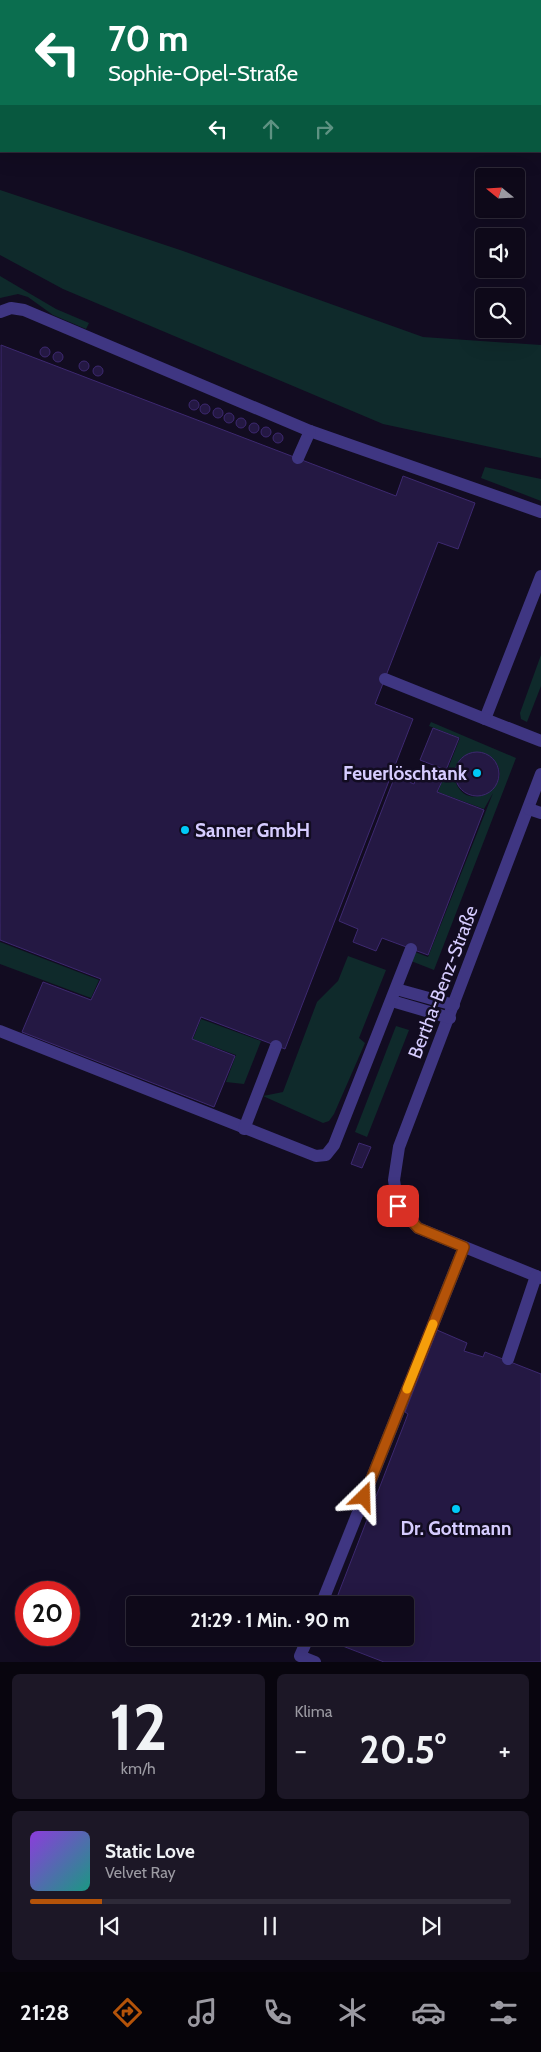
<!DOCTYPE html>
<html lang="de">
<meta charset="utf-8">
<style>
:root{--surface:#0e0919;--page:#1c1726;--text:#f1f3f6;--muted:#9b9aa2;--line:#2e2a38;--accent:#b45309}
body{margin:0;font-family:Cabin,sans-serif;background:var(--page);color:var(--text);height:100vh;display:flex;flex-direction:column;font-size:19px;white-space:nowrap}
*{box-sizing:border-box;margin:0}
p{font-size:16px;color:var(--muted)}
.icon{flex:none;width:28px;height:28px;fill:none;stroke:currentColor;stroke-width:2;stroke-linecap:round;stroke-linejoin:round}
.map{position:relative;height:1662px;overflow:hidden}
.details{display:flex;flex-direction:column;gap:12px;padding:12px;background:#08050e;flex:1}
.details>*{flex:none}
.top-card{position:absolute;left:0px;top:0px;width:541px;height:152px;box-shadow:0 5px 20px #0002,0 0 0 1px var(--line);background:#0b6e4f;color:#fff;overflow:hidden}
.needle{width:32px;rotate:288deg}
.buttons{position:absolute;left:475px;top:168px;display:grid;gap:10px}
.buttons a{display:grid;place-items:center;width:50px;height:50px;border-radius:5px;background:var(--surface);box-shadow:0 5px 20px #0002,0 0 0 1px var(--line);font-size:25px}
.speed{position:absolute;left:15px;top:1581px;display:flex;gap:10px;font-size:25px;font-weight:700;text-align:center}
.speed>*{display:grid;place-content:center;width:65px;height:65px;border-radius:50%;background:var(--surface);box-shadow:0 5px 20px #0002,0 0 0 1px var(--line);line-height:1}
.speed .limit{border:8px solid #d22;background:#fff;color:#111}
.pin{position:absolute;display:grid;place-items:center;width:42px;height:42px;color:#fff;margin:-21px;border-radius:10px;box-shadow:0 2px 8px #0006}
.me{position:absolute;width:55px;margin:-28px;rotate:22deg;stroke-linejoin:round;filter:drop-shadow(0 0 4px #0008)}
.turn{display:flex;align-items:center;gap:18px;height:105px;padding:0 25px;font-size:22px}
.turn .icon{width:65px;height:65px;stroke-width:2.5}
.turn b{display:block;font-size:35px;line-height:42px}
.lanes{display:flex;align-items:center;height:48px;padding:0 25px;background:#0003;justify-content:center;gap:25px;direction:ltr}
.lanes .off{opacity:.35}
.big{font-size:38px;font-weight:800;line-height:1.1}
.details .tile{flex:1;display:flex;flex-direction:column;justify-content:center;gap:8px;min-width:0;padding:0 18px;border-radius:8px;background:var(--page)}
.details .dial{align-items:center;gap:0}
.dial b{font-size:65px;line-height:1}
.song{display:flex;align-items:center;gap:15px}
.cover{width:60px;height:60px;border-radius:8px;background:linear-gradient(135deg,hsl(270 70% 55%),hsl(170 70% 35%))}
.played{height:5px;border-radius:2px;background:linear-gradient(90deg,var(--accent) 15%,var(--line) 15%)}
.keys{display:flex;justify-content:space-around;direction:ltr}
.heat{display:flex;justify-content:space-between;align-items:center;font-size:28px;direction:ltr}
.details .tiles{flex:1;display:grid;gap:12px;grid-template-columns:1fr 1fr}
.tile:last-child{grid-column:span 2}
.trip{position:absolute;left:126px;top:1596px;width:288px;height:50px;border-radius:5px;background:var(--surface);box-shadow:0 5px 20px #0002,0 0 0 1px var(--line);font-weight:800;line-height:50px;text-align:center}
.tab-bar{display:flex;height:80px;justify-content:space-around;align-items:center;background:#06040a;color:var(--muted)}
.tab-bar .icon{width:35px;height:35px}
.tab-bar .on{color:var(--accent)}
.tab-bar b{font-size:22px;color:var(--text)}
.map>svg:first-child{display:block}
.green{fill:#0f2a2b;fill-rule:evenodd}
.building{fill:#241843;stroke:#3d2970}
.lines{fill:none;stroke-linecap:round;stroke-linejoin:round}
.minor{stroke:#3f3682;stroke-width:12}
.route-casing{stroke:#753606;stroke-width:12}
.route{stroke:#b45309;stroke-width:9}
.slow{stroke:#f59e0b;stroke-width:9}
.poi-dot{fill:#00caf7;stroke:#120c21;stroke-width:2}
.labels{text-anchor:middle;dominant-baseline:central;stroke-width:5;stroke-linejoin:round;paint-order:stroke}
.poi-label{font-size:19px;font-weight:bold;fill:#d6ccff;stroke:#120c21;text-anchor:end}
.street-label{font-size:19px;fill:#d6ccff;stroke:#120c21}
</style>
<div class="map">
<svg width="541" height="1662" viewBox="0 0 541 1662">
<rect width="100%" height="100%" fill="#120c21"/>
<g class="green">
<path d="M0 190 183 251 423 337 541 345V458L383 424 63 289 0 255Z"/>
<path d="M0 276 56 309 89 323 86 329 53 315 28 297 18 294 0 298Z"/>
<path d="M485 467 541 479V501L481 478Z"/>
<path d="M541 655V686L527 722 521 719 520 713Z"/>
<path d="M431 722 516 758 434 970 411 961 415 952 428 957 493 793 484 809 438 792 443 779 430 774 434 766 447 771 460 738 429 726ZM480 752C530 772 471 820 456 783 449 765 464 753 480 752Z"/>
<path d="M0 942 99 980 91 998 0 964Z"/>
<path d="M348 956 386 970 359 1038 365 1043 334 1114 329 1121 323 1123 263 1096 283 1092 317 1002 338 981Z"/>
<path d="M201 1019 261 1041 244 1084 226 1082 236 1055 193 1039Z"/>
<path d="M396 1026 409 1030 367 1137 355 1132Z"/>
</g>
<g class="building">
<path d="M1 345 396 496 403 476 475 503 458 549 438 542 375 704 413 719 285 1049 201 1017 192 1039 235 1056 214 1107 22 1032 43 982 91 1000 101 979 0 940Z"/>
<circle cx="45" cy="352" r="5"/>
<circle cx="58" cy="357" r="5"/>
<circle cx="84" cy="366" r="5"/>
<circle cx="98" cy="371" r="5"/>
<circle cx="194" cy="405" r="5"/>
<circle cx="205" cy="409" r="5"/>
<circle cx="218" cy="413" r="5"/>
<circle cx="229" cy="418" r="5"/>
<circle cx="241" cy="423" r="5"/>
<circle cx="254" cy="428" r="5"/>
<circle cx="266" cy="432" r="5"/>
<circle cx="278" cy="438" r="5"/>
<path d="M433 728 459 738 446 770 420 760Z"/>
<circle cx="477" cy="774" r="22"/>
<path d="M419 770 443 779 437 792 484 810 428 955 382 938 376 951 353 942 358 929 339 921 395 776 414 784Z"/>
<path d="M359 1143 371 1147 362 1168 351 1164Z"/>
<path d="M437 1330 467 1343 464 1351 483 1357 485 1352 541 1374V1662H384L322 1638H405V1605H334L408 1414 405 1412Z"/>
</g>
<g class="lines">
<g class="minor">
<path d="M0 312 11 308 24 310 310 431 541 512"/>
<path d="M298 458 310 431"/>
<path d="M541 576 485 719 541 741"/>
<path d="M385 679 485 719"/>
<path d="M541 774 399 1147 394 1180 398 1206 418 1228 541 1278"/>
<path d="M529 809 541 813"/>
<path d="M396 989 454 1005"/>
<path d="M392 1001 450 1018"/>
<path d="M0 1031 316 1156 326 1155 334 1145 411 949"/>
<path d="M244 1129 276 1046"/>
<path d="M508 1359 536 1276"/>
<path d="M321 1605 464 1247"/>
<path d="M308 1638 300 1656 315 1662"/>
</g>
</g>
<g class="lines">
<defs>
<path id="route" d="M364 1497 464 1247 418 1228 398 1206"/>
</defs>
<use href="#route" class="route-casing"/>
<use href="#route" class="route"/>
<path class="slow" d="M407 1389 433 1324"/>
</g>
<g class="poi-dot">
<circle cx="477" cy="773" r="5"/>
<circle cx="185" cy="830" r="5"/>
<circle cx="456" cy="1509" r="5"/>
</g>
<g class="labels">
<g class="poi-label">
<text x="467" y="773">Feuerlöschtank</text>
<text x="195" y="830" text-anchor="start">Sanner GmbH</text>
<text x="456" y="1528" text-anchor="middle">Dr. Gottmann</text>
</g>
<g class="street-label">
<text transform="translate(443 982) rotate(-69)">Bertha-Benz-Straße</text>
</g>
</g>
</svg>
<div class="buttons">
<a><svg class="needle" viewBox="-14 -14 28 28"><path d="M0-13l5 13h-10z" fill="#e53935"/><path d="M0 13l5-13h-10z" fill="#9b9aa2"/></svg></a>
<a><svg class="icon" aria-label="sound" viewBox="0 0 24 24"><path d="M4 9h4l5-4v14l-5-4H4zM17 9q2 3 0 6"/></svg></a>
<a><svg class="icon" aria-label="search" viewBox="0 0 24 24"><circle cx="10" cy="10" r="6"/><path d="M15 15l6 6"/></svg></a>
</div>
<div class="speed"><div class="limit">20</div></div>
<div class="pin" style="left:398px;top:1206px;background:#d93025"><svg class="icon" aria-label="arrive" viewBox="0 0 24 24"><path d="M6 21V4h12l-3 4 3 4H6"/></svg></div>
<svg class="me" style="left:364px;top:1497px" viewBox="-20 -20 40 40"><path d="M0-17L14 15 0 8-14 15z" fill="#b45309" stroke="#fff" stroke-width="4"/></svg>
<div class="trip">21:29 · 1 Min. · 90 m</div>
<div class="top-card">
<div class="turn"><svg class="icon" aria-label="left" viewBox="0 0 24 24"><path d="M17 20v-9H6M10 6l-5 5 5 5"/></svg><div><b>70 m</b>Sophie-Opel-Straße</div></div>
<div class="lanes"><svg class="icon" aria-label="left" viewBox="0 0 24 24"><path d="M17 20v-9H6M10 6l-5 5 5 5"/></svg><svg class="icon off" aria-label="ahead" viewBox="0 0 24 24"><path d="M12 20V5M6 11l6-6 6 6"/></svg><svg class="icon off" aria-label="right" viewBox="0 0 24 24"><path d="M7 20v-9h11M14 6l5 5-5 5"/></svg></div>
</div>
</div>
<section class="details">
<div class="tiles">
<div class="tile dial"><b>12</b><p>km/h</p></div>
<div class="tile"><p>Klima</p>
<div class="heat"><a>−</a><b class="big">20.5°</b><a>+</a></div>
</div>
<div class="tile">
<div class="song"><i class="cover"></i><div><b>Static Love</b><p>Velvet Ray</p></div></div>
<div class="played"></div>
<div class="keys"><svg class="icon" aria-label="previous" viewBox="0 0 24 24"><path d="M18 5L8 12l10 7zM5 5v14"/></svg><svg class="icon" aria-label="pause" viewBox="0 0 24 24"><path d="M8 5v14M16 5v14"/></svg><svg class="icon" aria-label="next" viewBox="0 0 24 24"><path d="M6 5l10 7-10 7zM19 5v14"/></svg></div>
</div>
</div>
</section>
<nav class="tab-bar">
<b>21:28</b>
<svg class="icon on" aria-label="directions" viewBox="0 0 24 24"><path d="M12 3l9 9-9 9-9-9zM9 14v-3h6M13 9l2 2-2 2"/></svg>
<svg class="icon" aria-label="music" viewBox="0 0 24 24"><path d="M9 18V5l10-2v13"/><circle cx="6" cy="18" r="3"/><circle cx="16" cy="16" r="3"/></svg>
<svg class="icon" aria-label="phone" viewBox="0 0 24 24"><path d="M5 4h4l2 5-3 2q2 4 5 5l2-3 5 2v4C11 20 4 13 5 4z"/></svg>
<svg class="icon" aria-label="climate" viewBox="0 0 24 24"><path d="M12 3v18M4 7l16 10M4 17L20 7"/></svg>
<svg class="icon" aria-label="car" viewBox="0 0 24 24"><path d="M5 17H2v-5l4-1 3-4h7l3 4 3 1v5h-3M9 17h6M6 11h13"/><circle cx="7" cy="17" r="2"/><circle cx="17" cy="17" r="2"/></svg>
<svg class="icon" aria-label="filters" viewBox="0 0 24 24"><path d="M4 7h16M4 17h16"/><circle cx="9" cy="7" r="2"/><circle cx="15" cy="17" r="2"/></svg>
</nav>
